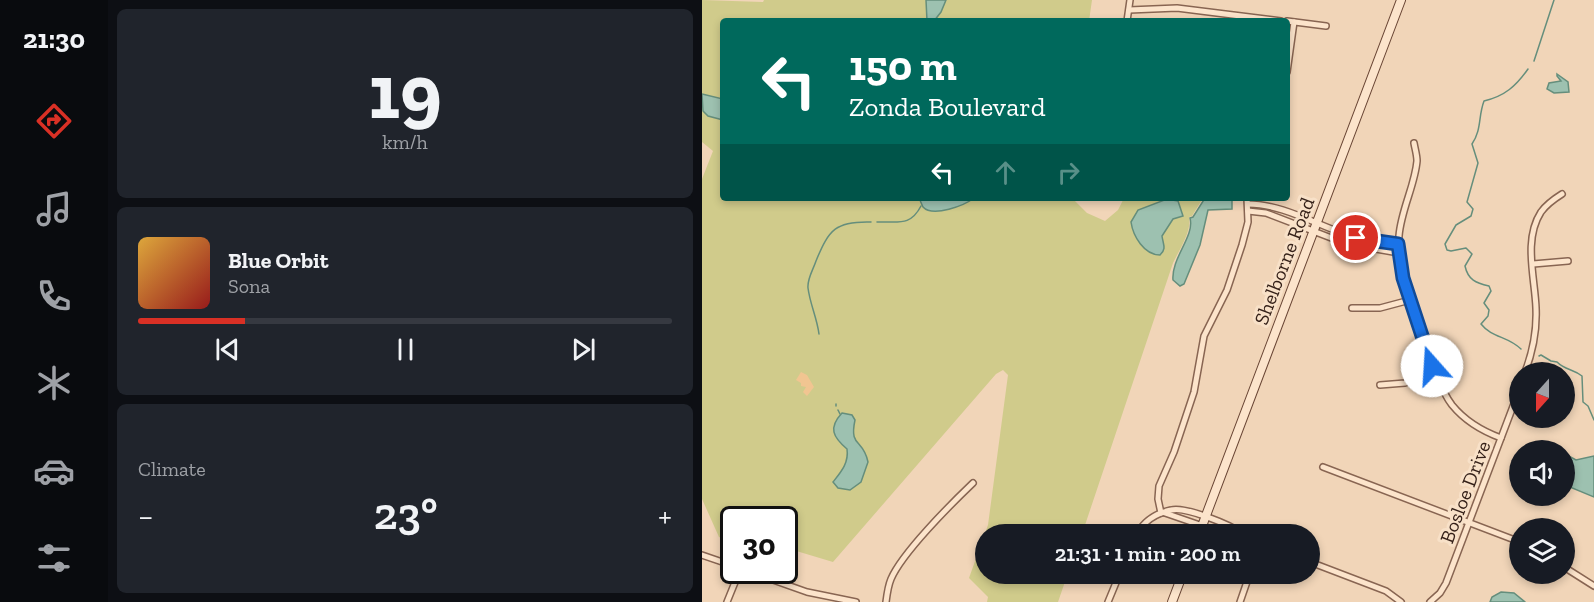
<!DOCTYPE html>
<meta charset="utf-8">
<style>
:root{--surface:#171b24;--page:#20242c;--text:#f1f3f6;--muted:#9ea1a6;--line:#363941;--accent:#d93025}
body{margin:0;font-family:"Zilla Slab",serif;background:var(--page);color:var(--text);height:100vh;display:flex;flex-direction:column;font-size:22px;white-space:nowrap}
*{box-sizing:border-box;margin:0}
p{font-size:20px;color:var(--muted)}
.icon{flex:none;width:33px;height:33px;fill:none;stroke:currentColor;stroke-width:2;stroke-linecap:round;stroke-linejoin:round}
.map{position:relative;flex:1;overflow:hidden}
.drawer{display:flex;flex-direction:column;gap:9px;padding:9px;background:#0d0f14;width:594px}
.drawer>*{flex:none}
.top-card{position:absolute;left:18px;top:18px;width:570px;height:183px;border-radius:6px;box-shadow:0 3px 9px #0003;background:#00695c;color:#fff;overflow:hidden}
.needle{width:39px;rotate:201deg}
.tools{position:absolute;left:807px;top:362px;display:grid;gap:12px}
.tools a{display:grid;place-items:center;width:66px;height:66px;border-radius:50%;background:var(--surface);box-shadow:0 3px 9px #0003;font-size:30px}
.speed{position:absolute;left:18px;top:506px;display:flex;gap:12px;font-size:30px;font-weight:700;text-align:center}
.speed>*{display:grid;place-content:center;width:78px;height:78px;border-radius:50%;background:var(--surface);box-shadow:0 3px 9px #0003;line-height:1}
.speed .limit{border:3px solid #111;border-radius:9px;background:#fff;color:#111}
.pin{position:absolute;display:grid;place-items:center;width:51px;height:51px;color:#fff;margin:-26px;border:3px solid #fff;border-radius:50%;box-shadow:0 2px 6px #0007}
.me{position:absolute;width:66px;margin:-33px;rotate:341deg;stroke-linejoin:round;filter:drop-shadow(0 0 4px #0008)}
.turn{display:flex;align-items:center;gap:21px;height:126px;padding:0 30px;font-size:27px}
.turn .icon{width:78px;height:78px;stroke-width:2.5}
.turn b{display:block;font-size:42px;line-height:51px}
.lanes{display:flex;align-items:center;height:57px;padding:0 30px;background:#0003;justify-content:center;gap:30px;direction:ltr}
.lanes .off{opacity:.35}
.big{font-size:45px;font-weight:600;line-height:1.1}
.drawer .widget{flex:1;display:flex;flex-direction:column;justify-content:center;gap:9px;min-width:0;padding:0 21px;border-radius:9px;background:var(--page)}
.drawer .dial{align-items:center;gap:0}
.dial b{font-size:78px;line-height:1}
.song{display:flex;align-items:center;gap:18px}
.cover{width:72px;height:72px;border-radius:9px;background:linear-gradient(135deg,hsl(40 70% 55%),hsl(0 70% 35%))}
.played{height:6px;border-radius:3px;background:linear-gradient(90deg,var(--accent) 20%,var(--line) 20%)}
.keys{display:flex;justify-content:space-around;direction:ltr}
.heat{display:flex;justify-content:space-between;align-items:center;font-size:33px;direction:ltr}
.trip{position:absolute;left:273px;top:524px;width:345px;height:60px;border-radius:30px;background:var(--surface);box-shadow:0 3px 9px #0003;font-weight:600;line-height:60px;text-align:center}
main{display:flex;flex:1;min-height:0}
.tabs{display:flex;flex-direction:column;width:108px;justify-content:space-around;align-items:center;background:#090b0e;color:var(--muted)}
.tabs .icon{width:42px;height:42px}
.tabs .active{color:var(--accent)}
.tabs b{font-size:27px;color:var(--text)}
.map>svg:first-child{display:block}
.green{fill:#d0cb8b}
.sand{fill:#f1c591}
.water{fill:#9dc1b0;stroke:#658e7c;stroke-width:1.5}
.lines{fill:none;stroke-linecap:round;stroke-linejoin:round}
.stream{stroke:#658e7c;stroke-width:1.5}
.street-casing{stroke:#886552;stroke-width:8}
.secondary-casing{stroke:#6a4635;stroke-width:10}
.street{stroke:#fce4cb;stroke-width:5}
.secondary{stroke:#fce4cb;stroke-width:8}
.route-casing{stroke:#114b97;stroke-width:15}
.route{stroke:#1a73e8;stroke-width:10}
.labels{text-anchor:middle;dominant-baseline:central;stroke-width:6;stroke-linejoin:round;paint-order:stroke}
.street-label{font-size:20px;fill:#352119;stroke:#f8e1c8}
</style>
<main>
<nav class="tabs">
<b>21:30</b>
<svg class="icon active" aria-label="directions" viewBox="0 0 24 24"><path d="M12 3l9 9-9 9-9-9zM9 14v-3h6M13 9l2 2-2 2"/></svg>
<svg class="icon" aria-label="music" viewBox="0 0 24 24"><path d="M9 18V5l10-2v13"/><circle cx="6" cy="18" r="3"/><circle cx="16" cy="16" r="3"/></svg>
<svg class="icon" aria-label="phone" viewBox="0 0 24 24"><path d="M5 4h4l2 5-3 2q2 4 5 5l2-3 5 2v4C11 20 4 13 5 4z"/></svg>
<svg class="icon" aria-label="climate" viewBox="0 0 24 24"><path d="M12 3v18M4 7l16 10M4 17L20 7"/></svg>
<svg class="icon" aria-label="car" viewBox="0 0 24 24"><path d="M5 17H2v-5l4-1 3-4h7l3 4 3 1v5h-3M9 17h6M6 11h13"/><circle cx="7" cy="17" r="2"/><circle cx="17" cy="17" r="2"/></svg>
<svg class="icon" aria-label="filters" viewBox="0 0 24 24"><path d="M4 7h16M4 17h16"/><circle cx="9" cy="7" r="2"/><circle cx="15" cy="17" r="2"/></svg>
</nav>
<section class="drawer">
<div class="widget dial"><b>19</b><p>km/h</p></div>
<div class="widget">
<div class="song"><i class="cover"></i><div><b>Blue Orbit</b><p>Sona</p></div></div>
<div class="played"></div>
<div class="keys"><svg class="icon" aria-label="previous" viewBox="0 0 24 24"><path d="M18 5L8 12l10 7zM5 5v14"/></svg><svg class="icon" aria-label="pause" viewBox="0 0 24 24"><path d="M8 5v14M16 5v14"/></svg><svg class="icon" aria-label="next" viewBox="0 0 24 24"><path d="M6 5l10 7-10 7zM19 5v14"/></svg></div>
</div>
<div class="widget"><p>Climate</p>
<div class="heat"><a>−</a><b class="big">23°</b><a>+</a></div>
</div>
</section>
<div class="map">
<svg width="892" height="602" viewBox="0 0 892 602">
<rect width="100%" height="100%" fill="#f1d5b8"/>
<path class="green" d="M0 0 61 2 62 0H390L387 21H21V198H370L385 213 403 221 416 210 422 198H501L490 216 487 217C490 231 477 250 471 263L380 534H284V573H366L356 602H285L286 597 267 578 286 525 306 375 301 370 294 374 131 562 91 550 83 557 82 519H32L31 543 17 537 0 499V179L11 151 0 142Z"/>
<path class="sand" d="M99 372 105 375 112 387 105 396 101 392 104 387 99 386V383L94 380Z"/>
<g class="water">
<path d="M224 0H244L239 12 232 21H225Z"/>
<path d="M855 74 866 82 867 92 852 93 845 89 847 83 859 81 855 76Z"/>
<path d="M0 94 21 99V120L6 116 1 111Z"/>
<path d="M217 198H272C263 205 231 218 221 207 220 205 218 200 217 198Z"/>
<path d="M503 198H530V209L506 210 498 245 482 284 478 286 471 280C469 258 493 236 488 218L491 217Z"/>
<path d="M465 199 476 201 481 216 471 219 460 236C461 244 465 249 458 255 442 255 431 236 429 222L436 210Z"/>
<path d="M140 413 150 415 153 420C147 448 161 438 166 462L159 482 148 490 136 488 131 482C139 472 147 463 145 449 131 437 126 428 140 413Z"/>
<path d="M863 454 874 460 892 456V497L863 485Z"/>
<path d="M799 592 812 593 823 602H788L790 597Z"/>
</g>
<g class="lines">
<g class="stream">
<path d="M832 61 852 0"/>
<path d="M175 222C196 221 208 227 219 206"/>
<path d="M117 334C115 318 108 304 106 288 105 279 111 270 114 261 127 229 134 221 169 222"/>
<path d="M819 349C806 336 790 338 779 324L786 316 787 310 782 303 789 291 787 286C774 283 766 280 763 266L770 254 764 248 749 251 745 250 743 244 754 225 769 216 771 209 765 202 776 163 770 144C780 129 776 117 782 101 803 96 814 86 826 69"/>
<path d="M837 356 839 355 849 361 855 362C863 370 871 369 880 376L881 402 886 406 892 420"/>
<path d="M134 404V406"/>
<path d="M136 410 138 414"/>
</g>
<defs>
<g id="street">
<path d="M427 10 475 8 579 21"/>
<path d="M425 21 428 0"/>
<path d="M585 21 624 26"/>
<path d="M585 72 592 22"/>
<path d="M712 143C713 149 715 155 715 161 713 185 699 210 697 236 694 270 730 379 750 405 763 421 780 431 799 438"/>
<path d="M546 204C595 204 642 246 696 244"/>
<path d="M546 211 564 213 645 244 697 253"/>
<path d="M831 264 866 261"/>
<path d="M650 308H678L708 300"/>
<path d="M823 372C831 351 835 330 834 308 833 278 821 240 839 212 844 205 852 199 860 194"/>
<path d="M678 385 703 383 733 374"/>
<path d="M621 467 818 542"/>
<path d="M459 513 456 499 457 486 472 452 492 392 502 336 525 290 540 245 546 222 545 198"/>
<path d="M463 513 524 534"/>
<path d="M435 534C442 521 455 513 469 510 483 506 529 525 541 534"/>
<path d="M0 555 32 566"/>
<path d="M608 562 684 591 699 602"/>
<path d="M862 567 892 586"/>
<path d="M43 570 105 592 154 602"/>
<path d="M25 602 38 570"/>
<path d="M184 602C185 594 186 586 189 579 200 553 249 504 271 483"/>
<path d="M406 602 418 573"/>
<path d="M538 602 548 573"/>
<path d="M728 602 738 593 744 583 818 388"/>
</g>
<g id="secondary">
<path d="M497 534 699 0"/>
<path d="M470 602 481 573"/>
</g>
</defs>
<use href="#street" class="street-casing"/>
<use href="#secondary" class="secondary-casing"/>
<use href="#street" class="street"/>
<use href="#secondary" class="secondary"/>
</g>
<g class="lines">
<defs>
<path id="route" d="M654 238 696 244 701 278 730 366"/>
</defs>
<use href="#route" class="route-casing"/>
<use href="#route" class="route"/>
</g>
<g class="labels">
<g class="street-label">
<text transform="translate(582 261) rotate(-69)">Shelborne Road</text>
<text transform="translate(763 492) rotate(-69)">Bosloe Drive</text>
</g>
</g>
</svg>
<div class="tools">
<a><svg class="needle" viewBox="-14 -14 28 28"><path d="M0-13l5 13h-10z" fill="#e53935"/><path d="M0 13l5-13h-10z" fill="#9ea1a6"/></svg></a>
<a><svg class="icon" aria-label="sound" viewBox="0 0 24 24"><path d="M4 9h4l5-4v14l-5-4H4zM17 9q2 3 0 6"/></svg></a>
<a><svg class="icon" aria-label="layers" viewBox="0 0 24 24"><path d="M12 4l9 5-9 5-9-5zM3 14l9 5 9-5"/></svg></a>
</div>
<div class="speed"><div class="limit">30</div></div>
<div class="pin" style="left:654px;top:238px;background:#d93025"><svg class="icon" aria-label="arrive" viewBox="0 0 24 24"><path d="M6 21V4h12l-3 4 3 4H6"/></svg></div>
<svg class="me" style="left:730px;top:366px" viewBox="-20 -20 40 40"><circle r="19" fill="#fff"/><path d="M0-13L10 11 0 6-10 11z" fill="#1a73e8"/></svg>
<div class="trip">21:31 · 1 min · 200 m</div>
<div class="top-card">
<div class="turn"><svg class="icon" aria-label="left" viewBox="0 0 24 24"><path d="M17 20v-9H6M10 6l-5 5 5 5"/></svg><div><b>150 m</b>Zonda Boulevard</div></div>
<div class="lanes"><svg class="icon" aria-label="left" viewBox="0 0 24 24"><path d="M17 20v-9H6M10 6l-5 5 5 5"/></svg><svg class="icon off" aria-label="ahead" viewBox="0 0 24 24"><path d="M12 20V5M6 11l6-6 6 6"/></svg><svg class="icon off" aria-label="right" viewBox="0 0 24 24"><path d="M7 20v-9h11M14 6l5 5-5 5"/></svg></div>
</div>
</div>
</main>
